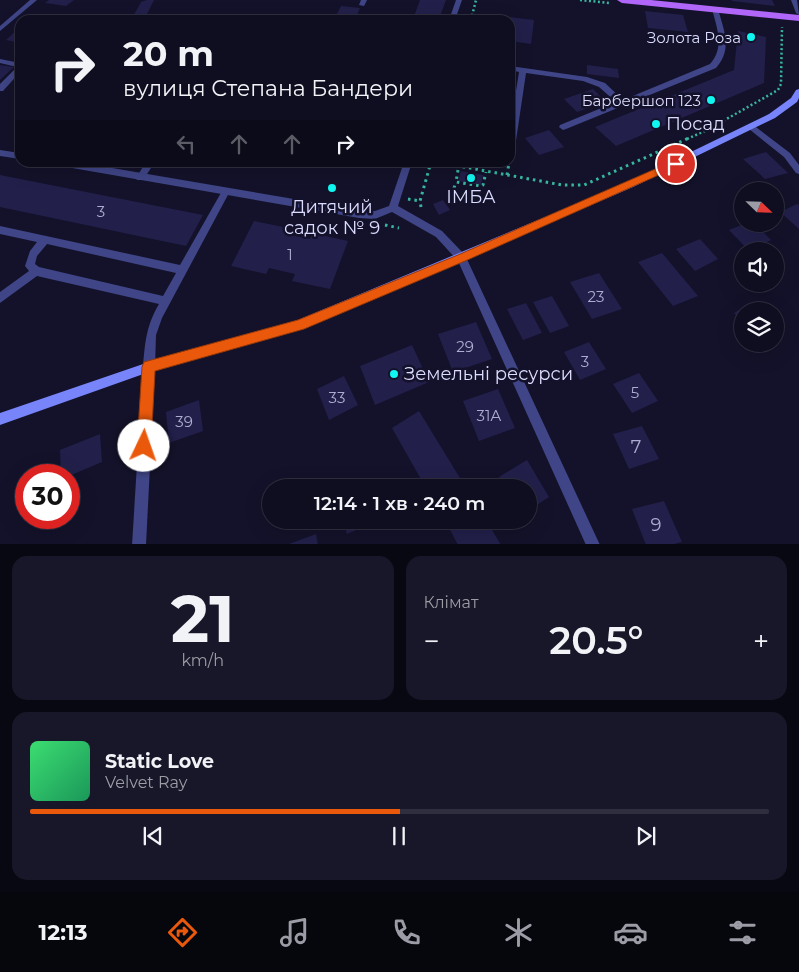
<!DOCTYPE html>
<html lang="uk">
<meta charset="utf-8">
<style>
:root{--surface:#0e0e20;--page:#171729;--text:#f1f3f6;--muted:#9b9ca5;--line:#2e2e3e;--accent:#ea580c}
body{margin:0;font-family:Montserrat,sans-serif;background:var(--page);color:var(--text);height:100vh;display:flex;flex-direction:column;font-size:19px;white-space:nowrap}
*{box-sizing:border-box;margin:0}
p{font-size:16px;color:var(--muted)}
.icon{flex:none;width:28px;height:28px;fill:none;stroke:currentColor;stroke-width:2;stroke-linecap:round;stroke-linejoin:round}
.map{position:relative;height:544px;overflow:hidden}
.details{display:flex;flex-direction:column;gap:12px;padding:12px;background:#080812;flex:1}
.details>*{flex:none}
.guide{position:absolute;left:15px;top:15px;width:500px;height:152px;border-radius:15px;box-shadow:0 5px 20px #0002,0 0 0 1px var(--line);background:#0e0e20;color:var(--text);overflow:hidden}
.needle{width:32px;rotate:113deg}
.fabs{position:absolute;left:734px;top:182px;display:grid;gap:10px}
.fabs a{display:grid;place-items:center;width:50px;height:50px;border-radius:50%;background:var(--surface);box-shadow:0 5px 20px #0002,0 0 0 1px var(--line);font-size:25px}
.speed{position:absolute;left:15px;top:464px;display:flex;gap:10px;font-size:25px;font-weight:700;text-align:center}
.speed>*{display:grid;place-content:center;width:65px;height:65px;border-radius:50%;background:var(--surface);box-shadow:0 5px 20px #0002,0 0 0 1px var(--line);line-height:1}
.speed .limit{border:8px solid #d22;background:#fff;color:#111}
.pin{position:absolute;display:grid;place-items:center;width:42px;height:42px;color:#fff;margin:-21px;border:2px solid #fff;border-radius:50%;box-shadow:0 1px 5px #0007}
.me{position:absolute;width:55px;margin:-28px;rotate:3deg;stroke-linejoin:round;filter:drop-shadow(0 0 4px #0008)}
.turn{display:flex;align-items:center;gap:18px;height:105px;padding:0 25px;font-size:22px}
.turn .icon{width:65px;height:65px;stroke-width:2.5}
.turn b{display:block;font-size:35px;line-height:42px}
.lanes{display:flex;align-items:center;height:48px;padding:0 25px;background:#0003;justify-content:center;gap:25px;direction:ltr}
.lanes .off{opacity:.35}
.big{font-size:38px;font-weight:600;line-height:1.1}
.details .tile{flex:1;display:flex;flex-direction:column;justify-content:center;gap:8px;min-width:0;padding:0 18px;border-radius:15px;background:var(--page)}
.details .dial{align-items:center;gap:0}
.dial b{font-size:65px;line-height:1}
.song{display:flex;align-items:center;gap:15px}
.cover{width:60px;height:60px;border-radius:8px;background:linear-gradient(135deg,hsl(140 70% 55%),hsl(150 70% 35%))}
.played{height:5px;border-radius:2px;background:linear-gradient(90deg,var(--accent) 50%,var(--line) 50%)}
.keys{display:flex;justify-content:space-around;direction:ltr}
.heat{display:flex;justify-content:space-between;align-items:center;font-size:28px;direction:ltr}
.details .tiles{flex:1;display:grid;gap:12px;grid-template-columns:1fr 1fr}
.tile:last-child{grid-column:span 2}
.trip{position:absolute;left:262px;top:479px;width:275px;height:50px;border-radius:25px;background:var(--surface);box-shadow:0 5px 20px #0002,0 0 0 1px var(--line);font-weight:600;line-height:50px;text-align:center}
.dock{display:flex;height:80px;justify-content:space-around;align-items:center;background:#06060d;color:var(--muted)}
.dock .icon{width:35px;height:35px}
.dock .on{color:var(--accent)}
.dock b{font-size:22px;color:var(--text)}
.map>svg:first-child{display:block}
.building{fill:#221f4a}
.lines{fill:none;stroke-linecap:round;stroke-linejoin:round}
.path-far1{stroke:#36b8a0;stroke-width:2.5;stroke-dasharray:2 2.5;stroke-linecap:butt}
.path{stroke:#36b8a0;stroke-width:3;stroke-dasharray:2.5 4;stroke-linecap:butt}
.lane{fill:#3f4586;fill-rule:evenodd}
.street{fill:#3f4586;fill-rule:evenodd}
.secondary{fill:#7784fa;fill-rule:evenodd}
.primary{fill:#b067f9;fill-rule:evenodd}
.route{fill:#ea580c;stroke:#983908}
.poi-dot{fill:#10f6f0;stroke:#13122a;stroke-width:2}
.labels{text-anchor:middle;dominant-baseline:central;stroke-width:5;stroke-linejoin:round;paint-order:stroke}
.far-poi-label{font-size:15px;fill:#dcdcfe;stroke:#13122a;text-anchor:end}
.number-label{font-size:15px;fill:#aeadd1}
.poi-label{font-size:18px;fill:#dcdcfe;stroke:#13122a;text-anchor:start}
.near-number-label{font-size:18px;fill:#aeadd1}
</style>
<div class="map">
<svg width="799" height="545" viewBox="0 0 799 545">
<rect width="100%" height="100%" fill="#13122a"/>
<g class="building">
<path d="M49 0H74L66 6 45 3Z"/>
<path d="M147 0H154L144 20H131L141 2Z"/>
<path d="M420 0H446L439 19 414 16Z"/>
<path d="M732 0H772L775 6 732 1Z"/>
<path d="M341 6 360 8 355 20H334Z"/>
<path d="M645 11 683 15 688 32 648 28Z"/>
<path d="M509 17 534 20 531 44 510 41Z"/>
<path d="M18 29 20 30V43L6 40Z"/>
<path d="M738 31 766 37 764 83 616 146 595 127 734 70Z"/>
<path d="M0 65 14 67 0 80Z"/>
<path d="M587 65 618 69 619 78 587 74Z"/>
<path d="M593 89 606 102 577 112 564 99Z"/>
<path d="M549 130 564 147 539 155 525 138Z"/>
<path d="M766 152 788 173 765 179 743 159Z"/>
<path d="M473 162H499L498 168Z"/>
<path d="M461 171 483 175 481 185 458 181Z"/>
<path d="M0 175 203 215 186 246 0 207Z"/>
<path d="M443 200 450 210 439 215 433 204Z"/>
<path d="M797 204 799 205V229L780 212Z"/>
<path d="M254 221 288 228 286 234 310 239 312 233 348 241 330 289 292 281 295 274 269 268 266 274 231 266Z"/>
<path d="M744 224H755L771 240 749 251 729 230Z"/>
<path d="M700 239 718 259 695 271 676 249Z"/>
<path d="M662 253 698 296 673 306 638 262Z"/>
<path d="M599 273 622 309 592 319 570 282Z"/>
<path d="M552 296 569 326 550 333 533 302Z"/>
<path d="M753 302 763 311H742V322L734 313Z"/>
<path d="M526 303 542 333 523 340 507 309Z"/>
<path d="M476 322 492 359 453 372 438 334Z"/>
<path d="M589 342 606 369 580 380 564 352Z"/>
<path d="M412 345 429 382 375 405 360 366Z"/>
<path d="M639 373 658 401 632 413 613 384Z"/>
<path d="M344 376 358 405 329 420 317 389Z"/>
<path d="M498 389 515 428 479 441 463 401Z"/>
<path d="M199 400 203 431 169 443 166 412Z"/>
<path d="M419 411 466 488H426L392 428Z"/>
<path d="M642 426 659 459 629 469 613 434Z"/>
<path d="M100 434 102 462 69 476 61 475 60 450Z"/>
<path d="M527 460 549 497 529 510V488H505L499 477Z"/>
<path d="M664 501 682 542 670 545H646L632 509Z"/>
<path d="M343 520H379L347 534Z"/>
<path d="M445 520H486L501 545H458Z"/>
<path d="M316 534 318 545H289V544Z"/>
</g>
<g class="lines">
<g class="path-far1">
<path d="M580 0 610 3"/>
<path d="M471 20 476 0"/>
<path d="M687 139 707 130 778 90 781 84 782 27"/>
</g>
<g class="path">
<path d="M437 162 562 185H584L689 138"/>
<path d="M26 163 44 166"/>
<path d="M458 170 456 182 481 186 483 185 486 172"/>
<path d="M507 175 509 163"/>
<path d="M454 188 456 182"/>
<path d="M408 199 420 201"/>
<path d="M421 207 420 201 431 162"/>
<path d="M385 225 399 228"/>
</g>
<g class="lane">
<path d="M361 0H367L364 6 359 5Z"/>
<path d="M715 7 718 9C724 31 733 49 716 68L566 129 563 130 559 127 560 125 616 102 599 87 583 81 526 73 514 154 510 157V128L519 72 510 70V66L587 77 605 83 623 100 710 64C725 48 717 28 712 9Z"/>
<path d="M0 59 20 63V72L3 91H0V84L17 67 0 63Z"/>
<path d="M146 162H155L143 180H137L136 178Z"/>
<path d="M225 190 229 193 162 318 156 335 155 367 153 371 149 372 145 371 143 367C145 343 146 326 159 304L37 276 0 303V292L29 271 25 266 30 251 37 242 0 234V226L180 265 222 191ZM47 244 176 273 163 296 39 267 35 264 37 256Z"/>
</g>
<g class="street">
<path d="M30 0H37L0 31V26Z"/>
<path d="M456 0H462L455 20H449Z"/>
<path d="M791 0H797L799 15 796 13Z"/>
<path d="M752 124 790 153 799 165V174L796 173 784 157 749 129 748 127Z"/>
<path d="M0 150 20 153V159L0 156Z"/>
<path d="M51 162H77L359 210 375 211 389 206 404 162H412L398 206 442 231 465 255 600 545H586L458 261 436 237 392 212 375 219 359 218 55 165Z"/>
<path d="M149 362 153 363 155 367 146 545H132L143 367 145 363Z"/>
</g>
<path class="secondary" d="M799 89V98L797 102 775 118 633 187 303 329 149 372 0 425V413L149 362 298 320 627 183 769 114 791 98 796 90Z"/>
<path class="primary" d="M617 0H651L799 15V21L622 3Z"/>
</g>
<path class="route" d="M676 160 681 164 679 166 465 261 304 329 155 371 151 446 149 451 144 453 139 451 137 446 142 367 144 362 298 320 458 255Z"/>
<g class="poi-dot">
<circle cx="751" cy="37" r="5"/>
<circle cx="711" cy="100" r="5"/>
<circle cx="656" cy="124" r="5"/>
<circle cx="471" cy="178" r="5"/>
<circle cx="332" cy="188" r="5"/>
<circle cx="394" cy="374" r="5"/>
</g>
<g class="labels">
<g class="far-poi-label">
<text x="741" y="37">Золота Роза</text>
<text x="701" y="100">Барбершоп 123</text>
</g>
<g class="number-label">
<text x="101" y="211">3</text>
<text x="290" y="254">1</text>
<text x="596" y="296">23</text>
<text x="465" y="346">29</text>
<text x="585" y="361">3</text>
<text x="635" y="392">5</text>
<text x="337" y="397">33</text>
<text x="489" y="415">31А</text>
<text x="184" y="421">39</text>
</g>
<g class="poi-label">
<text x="666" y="124">Посад</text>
<text x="471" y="197" text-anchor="middle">ІМБА</text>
<text x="332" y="207" text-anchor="middle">Дитячий<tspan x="332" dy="21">садок № 9</tspan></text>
<text x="404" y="374">Земельні ресурси</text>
</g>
<g class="near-number-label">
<text x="636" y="447">7</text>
<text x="656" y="525">9</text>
</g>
</g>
</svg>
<div class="fabs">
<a><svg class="needle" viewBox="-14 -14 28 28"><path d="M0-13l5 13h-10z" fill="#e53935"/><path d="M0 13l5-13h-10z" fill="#9b9ca5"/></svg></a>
<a><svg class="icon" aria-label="sound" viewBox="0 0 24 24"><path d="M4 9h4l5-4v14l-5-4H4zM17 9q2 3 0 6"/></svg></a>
<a><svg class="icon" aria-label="layers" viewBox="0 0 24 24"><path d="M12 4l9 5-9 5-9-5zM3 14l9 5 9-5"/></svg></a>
</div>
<div class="speed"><div class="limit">30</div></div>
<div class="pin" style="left:676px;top:164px;background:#d93025"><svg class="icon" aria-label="arrive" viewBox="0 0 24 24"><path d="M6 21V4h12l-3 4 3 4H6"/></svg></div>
<svg class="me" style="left:144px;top:446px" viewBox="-20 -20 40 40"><circle r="19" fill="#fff"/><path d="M0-13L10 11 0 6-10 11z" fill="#ea580c"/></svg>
<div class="trip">12:14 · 1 хв · 240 m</div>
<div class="guide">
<div class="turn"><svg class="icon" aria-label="right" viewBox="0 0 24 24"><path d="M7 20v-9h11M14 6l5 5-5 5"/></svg><div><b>20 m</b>вулиця Степана Бандери</div></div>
<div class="lanes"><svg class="icon off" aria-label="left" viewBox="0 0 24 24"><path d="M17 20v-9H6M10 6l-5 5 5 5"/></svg><svg class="icon off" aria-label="ahead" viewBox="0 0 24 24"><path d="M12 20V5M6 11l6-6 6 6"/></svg><svg class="icon off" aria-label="ahead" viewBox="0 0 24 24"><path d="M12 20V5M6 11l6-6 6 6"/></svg><svg class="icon" aria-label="right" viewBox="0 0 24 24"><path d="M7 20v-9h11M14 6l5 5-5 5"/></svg></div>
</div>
</div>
<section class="details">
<div class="tiles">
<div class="tile dial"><b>21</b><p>km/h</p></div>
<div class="tile"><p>Клімат</p>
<div class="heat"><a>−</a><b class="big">20.5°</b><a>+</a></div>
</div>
<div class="tile">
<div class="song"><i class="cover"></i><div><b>Static Love</b><p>Velvet Ray</p></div></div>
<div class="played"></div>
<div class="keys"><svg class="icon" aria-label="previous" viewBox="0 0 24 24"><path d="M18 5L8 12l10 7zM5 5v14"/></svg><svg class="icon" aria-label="pause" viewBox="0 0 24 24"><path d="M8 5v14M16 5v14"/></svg><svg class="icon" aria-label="next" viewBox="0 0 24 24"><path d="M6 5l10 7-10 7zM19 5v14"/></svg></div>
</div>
</div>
</section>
<nav class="dock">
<b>12:13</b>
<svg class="icon on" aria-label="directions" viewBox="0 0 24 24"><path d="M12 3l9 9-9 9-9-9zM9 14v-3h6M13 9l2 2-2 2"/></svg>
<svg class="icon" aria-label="music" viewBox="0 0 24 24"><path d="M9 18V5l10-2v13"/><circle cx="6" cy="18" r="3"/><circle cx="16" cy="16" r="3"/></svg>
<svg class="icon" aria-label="phone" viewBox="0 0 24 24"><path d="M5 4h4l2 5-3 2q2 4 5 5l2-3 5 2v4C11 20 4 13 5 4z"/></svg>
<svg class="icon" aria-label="climate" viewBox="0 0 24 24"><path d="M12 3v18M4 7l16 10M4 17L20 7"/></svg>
<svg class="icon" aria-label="car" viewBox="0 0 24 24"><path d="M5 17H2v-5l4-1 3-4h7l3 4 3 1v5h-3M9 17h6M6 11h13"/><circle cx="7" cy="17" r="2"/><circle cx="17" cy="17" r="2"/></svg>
<svg class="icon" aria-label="filters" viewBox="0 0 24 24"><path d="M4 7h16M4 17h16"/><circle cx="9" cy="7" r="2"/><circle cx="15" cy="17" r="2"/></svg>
</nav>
